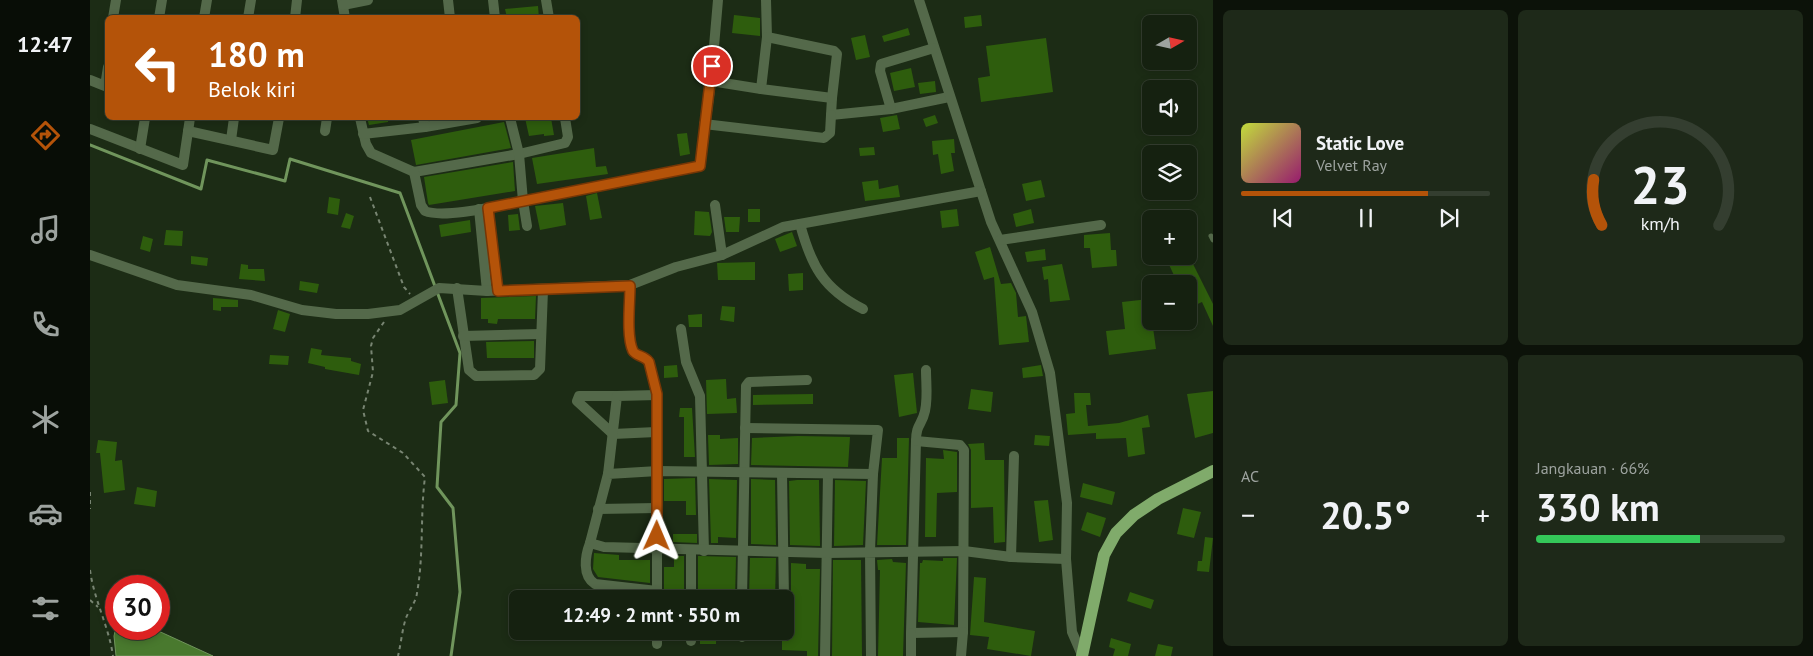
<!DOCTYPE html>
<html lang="id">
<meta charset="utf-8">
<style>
:root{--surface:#152110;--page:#1e2919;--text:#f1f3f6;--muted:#9da39f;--line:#343e30;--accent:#b45309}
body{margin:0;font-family:"PT Sans",sans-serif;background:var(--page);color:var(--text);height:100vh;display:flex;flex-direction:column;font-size:19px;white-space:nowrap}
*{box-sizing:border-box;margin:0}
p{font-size:16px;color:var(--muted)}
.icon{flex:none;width:28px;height:28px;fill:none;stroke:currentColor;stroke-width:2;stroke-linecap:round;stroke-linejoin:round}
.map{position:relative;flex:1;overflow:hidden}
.details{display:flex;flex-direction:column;gap:10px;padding:10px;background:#0c1209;width:600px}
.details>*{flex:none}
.guide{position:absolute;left:15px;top:15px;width:475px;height:105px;border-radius:8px;box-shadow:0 2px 8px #0003,0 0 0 1px var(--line);background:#b45309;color:#fff;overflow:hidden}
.needle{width:32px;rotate:81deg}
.fabs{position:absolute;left:1052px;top:15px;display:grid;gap:10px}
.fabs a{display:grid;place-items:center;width:55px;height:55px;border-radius:8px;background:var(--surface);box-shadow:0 2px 8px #0003,0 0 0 1px var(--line);font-size:25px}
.speed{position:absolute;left:15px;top:575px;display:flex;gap:10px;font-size:25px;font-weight:700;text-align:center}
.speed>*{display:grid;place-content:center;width:65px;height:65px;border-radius:50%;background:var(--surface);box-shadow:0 2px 8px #0003,0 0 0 1px var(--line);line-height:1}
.speed .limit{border:8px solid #d22;background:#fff;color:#111}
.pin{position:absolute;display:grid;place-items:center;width:42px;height:42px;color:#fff;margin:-21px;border:2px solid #fff;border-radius:50%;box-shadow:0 1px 5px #0007}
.me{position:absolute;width:55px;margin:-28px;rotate:1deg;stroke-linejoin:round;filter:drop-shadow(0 0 4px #0008)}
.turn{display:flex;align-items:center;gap:18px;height:105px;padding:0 20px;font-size:22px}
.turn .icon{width:65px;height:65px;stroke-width:2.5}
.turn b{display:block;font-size:35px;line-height:42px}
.big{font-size:38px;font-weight:600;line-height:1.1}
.details .tile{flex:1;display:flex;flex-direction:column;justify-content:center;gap:8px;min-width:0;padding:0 18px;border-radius:8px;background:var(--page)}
.details .dial{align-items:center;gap:0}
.dial svg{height:130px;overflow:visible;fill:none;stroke:var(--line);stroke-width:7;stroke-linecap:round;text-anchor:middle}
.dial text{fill:var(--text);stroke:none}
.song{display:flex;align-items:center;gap:15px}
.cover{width:60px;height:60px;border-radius:8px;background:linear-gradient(135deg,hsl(70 70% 55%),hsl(320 70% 35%))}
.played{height:5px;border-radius:2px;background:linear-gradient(90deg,var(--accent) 75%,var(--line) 75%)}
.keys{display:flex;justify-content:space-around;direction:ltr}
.heat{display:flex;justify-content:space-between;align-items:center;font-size:28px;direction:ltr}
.charge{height:8px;border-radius:4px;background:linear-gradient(90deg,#34c759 66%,var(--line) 0)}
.details .tiles{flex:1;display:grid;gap:10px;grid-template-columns:repeat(2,1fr)}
.trip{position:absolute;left:419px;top:590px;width:285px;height:50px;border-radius:8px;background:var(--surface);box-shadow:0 2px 8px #0003,0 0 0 1px var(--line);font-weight:600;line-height:50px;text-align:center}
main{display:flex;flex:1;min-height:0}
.dock{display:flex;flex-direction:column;width:90px;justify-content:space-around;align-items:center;background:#080d06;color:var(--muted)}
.dock .icon{width:35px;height:35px}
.dock .current{color:var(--accent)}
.dock b{font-size:22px;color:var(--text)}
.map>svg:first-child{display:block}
.water{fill:#49792e;stroke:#70955c}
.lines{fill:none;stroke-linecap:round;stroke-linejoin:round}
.stream{stroke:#70955c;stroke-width:3}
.building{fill:#2e5d0d}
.path{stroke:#788572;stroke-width:2;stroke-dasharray:4 4;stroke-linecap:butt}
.service{stroke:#54694a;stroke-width:5}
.minor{stroke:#54694a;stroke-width:10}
.primary{stroke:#80ab6b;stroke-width:12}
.route-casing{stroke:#753606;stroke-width:12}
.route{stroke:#b45309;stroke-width:9}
</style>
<main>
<nav class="dock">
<b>12:47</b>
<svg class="icon current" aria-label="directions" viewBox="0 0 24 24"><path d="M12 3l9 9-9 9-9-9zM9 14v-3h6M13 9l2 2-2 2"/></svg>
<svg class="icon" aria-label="music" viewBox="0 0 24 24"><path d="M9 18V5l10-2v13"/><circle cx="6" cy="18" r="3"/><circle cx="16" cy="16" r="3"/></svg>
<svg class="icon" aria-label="phone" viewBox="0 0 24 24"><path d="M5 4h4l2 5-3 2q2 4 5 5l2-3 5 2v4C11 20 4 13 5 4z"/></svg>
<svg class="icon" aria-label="climate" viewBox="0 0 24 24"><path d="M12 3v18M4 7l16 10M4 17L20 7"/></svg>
<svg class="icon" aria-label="car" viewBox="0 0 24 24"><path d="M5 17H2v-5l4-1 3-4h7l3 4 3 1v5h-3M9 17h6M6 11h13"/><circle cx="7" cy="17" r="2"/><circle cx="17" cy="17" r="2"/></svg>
<svg class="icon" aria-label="filters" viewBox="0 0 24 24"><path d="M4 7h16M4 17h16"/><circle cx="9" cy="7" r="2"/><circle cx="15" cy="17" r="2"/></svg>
</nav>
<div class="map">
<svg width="1123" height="656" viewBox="0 0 1123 656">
<rect width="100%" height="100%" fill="#1c2c15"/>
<path class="water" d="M26 627V629H64L123 656H26L24 636Z"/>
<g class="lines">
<path class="stream" d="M0 145 111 189 117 160 195 181 200 159 310 193 370 353 366 405 351 422 347 487 363 508 370 592 361 656"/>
</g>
<g class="building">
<path d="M448 6 449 18H417L415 9Z"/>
<path d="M644 15 670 18V36L642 33Z"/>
<path d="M891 15 892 26 875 28 874 17Z"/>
<path d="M818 28 820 35 794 42 792 36Z"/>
<path d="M775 35 780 57 766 60 761 38Z"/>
<path d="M956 38 963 92 891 102 888 78 900 76 896 46Z"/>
<path d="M821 68 825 87 804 91 800 73Z"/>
<path d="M845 81 846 92 830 94 828 83Z"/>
<path d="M807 115 810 129 793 132 790 118Z"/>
<path d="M845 115 848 123 836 127 833 119Z"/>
<path d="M277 118H298V122L279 125Z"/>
<path d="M435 118H461L464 135 454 136V134L439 136Z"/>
<path d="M414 122 421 148 326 165 321 140Z"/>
<path d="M597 133 600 154 590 156 587 134Z"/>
<path d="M864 139 865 153H861L864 171 851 174 848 154 843 155 842 141Z"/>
<path d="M784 147 785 155 770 156 769 148Z"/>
<path d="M504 148 506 167 516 166 518 174 447 184 442 158Z"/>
<path d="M423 162 425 191 339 205 338 203 334 177Z"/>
<path d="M788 180 789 189 808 185 810 197 775 201 772 182Z"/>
<path d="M951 180 955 197 936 201 932 184Z"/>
<path d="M507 193 512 218 500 220 496 196Z"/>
<path d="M239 197 250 199 248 215 237 213Z"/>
<path d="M473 203 476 225 450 230 445 206Z"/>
<rect x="658" y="209" width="12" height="13"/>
<path d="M867 209 869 226 852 228 850 211Z"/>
<path d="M941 209 944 223 926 227 923 214Z"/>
<path d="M605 211 619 212 622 232 620 236 604 235Z"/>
<path d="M256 213 264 216 260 229 251 227Z"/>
<path d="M428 214 430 230 419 231 418 215Z"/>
<path d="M634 217H650L649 232H636Z"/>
<path d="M380 220 381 232 351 237 349 225Z"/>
<path d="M76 230 93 231 92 246 74 245Z"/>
<path d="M702 232 707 246 690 252 685 239Z"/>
<path d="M1020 233 1021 250H1026L1027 266 1002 268 1000 248H994V235Z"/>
<path d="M53 236 63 239 60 252 50 249Z"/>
<path d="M900 247 911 284 921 283 926 293 928 317 936 316 939 342 909 345 904 277 894 280 885 252Z"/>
<path d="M955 249 956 260 937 262 935 252Z"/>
<path d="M101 256 118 258 117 266 101 264Z"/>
<path d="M1075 256H1099L1123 304V326L1112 302 1099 308V284H1088Z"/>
<path d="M665 262V280H628L627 263Z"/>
<path d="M151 264 158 265V269H174L175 281 149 279Z"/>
<path d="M972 264 980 300 960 302 958 279 954 280 952 267Z"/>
<path d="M713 273V290L699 291 698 274Z"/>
<path d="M210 281 229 284 227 293 209 290Z"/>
<path d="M446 296 445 319H408L407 324 398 323V319H391V298Z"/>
<path d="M123 298 148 300V307H131V311L123 310Z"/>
<path d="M1059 299 1066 349 1019 355 1016 331 1035 329 1032 302Z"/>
<path d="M632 306 645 307 644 322 630 320Z"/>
<path d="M188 310 200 314 195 332 183 329Z"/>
<path d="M612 314V327H599L598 315Z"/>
<path d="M444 341V358H397L396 342Z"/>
<path d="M221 348 232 350 231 355 261 358V361L271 364 269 375 235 369V367L218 363Z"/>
<path d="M180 355 199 356 198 365 179 364Z"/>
<path d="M587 365 588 377 574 378V366Z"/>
<path d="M951 365 953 376 933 378 932 368Z"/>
<path d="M823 373 827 413 809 417 804 375Z"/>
<path d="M636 379 637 399 646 398 647 413 617 414 616 380Z"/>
<path d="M355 380 358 403 342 405 339 382Z"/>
<path d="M881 389 903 392 901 412 878 409Z"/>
<path d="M1123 391V433L1105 438 1097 394Z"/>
<path d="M984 393H1000L1001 405H996L998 426 1029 423 1058 415 1060 427 1052 428 1055 454 1038 457 1036 438 1006 439V433L978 435 976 414 985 413Z"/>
<path d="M723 394V404L663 405V395Z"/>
<path d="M590 408H602L605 457H594V417H589Z"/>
<path d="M618 435H630V439L648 438V464L619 465Z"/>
<path d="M945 435 960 436 959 446 944 445Z"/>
<path d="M708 436 760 437 758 467 661 465 662 438Z"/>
<path d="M807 438H819L816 545H787L792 458H807Z"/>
<path d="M8 440 27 442 25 461 32 460 35 490 14 493 10 453H6Z"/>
<path d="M894 443 895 460H914L915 542 904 543 903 507 881 508V450L878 444Z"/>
<path d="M853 450 867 452V492L847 493 846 537H835L836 458 854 459Z"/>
<path d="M605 478 606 515H596V501H574V479Z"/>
<path d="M619 479 647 480 646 538 628 537V543H621Z"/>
<path d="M661 479 685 480 686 545 661 544Z"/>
<path d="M707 480H729L730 546 700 545 699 481Z"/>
<path d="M745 480 776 481 773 545 744 546Z"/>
<path d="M993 483 1025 492 1022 505 990 497Z"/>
<path d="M47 487 67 491 65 507 44 504Z"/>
<path d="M958 500 963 540 949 542 944 501Z"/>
<path d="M1093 508 1111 512 1104 538 1087 534Z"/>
<path d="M997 512 1016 518 1010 537 991 530Z"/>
<path d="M583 534H607V543L583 542Z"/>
<path d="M1115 537 1123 538 1119 572 1107 571 1108 561H1112Z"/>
<path d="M504 553 529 555V560H560V583L508 577 503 569Z"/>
<path d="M584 556H594V599L574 596V567H584Z"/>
<path d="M608 556 646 557 645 599H608Z"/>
<path d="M660 558H686L685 599H659Z"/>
<path d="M853 558H867L864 625 828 622 830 563H832L833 560 853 561Z"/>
<path d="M802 559 803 562 816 563 813 656H788L790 570H788L787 560Z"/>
<path d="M743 560H771L772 656H742Z"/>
<path d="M701 563 716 564V569H730L728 656H717V651L692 650V641H698L701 635Z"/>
<path d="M884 577 896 578 894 622 945 631 941 656 897 649 899 637 880 635Z"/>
<path d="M1040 592 1064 600 1061 609 1037 601Z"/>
<rect x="610" y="631" width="16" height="13"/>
<path d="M659 631H685V641L658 640Z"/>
<path d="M1021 638 1041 644 1038 656H1023L1025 649 1019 647Z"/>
<path d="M1068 644 1083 647 1081 656H1065Z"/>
</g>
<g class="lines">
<g class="path">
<path d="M280 197 314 287 320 294"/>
<path d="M294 322 283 338 281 346 283 372 273 410 278 431 313 453 335 477C330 516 334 554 327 593 326 602 319 610 316 618 312 630 311 644 308 656"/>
<path d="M0 492V509"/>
<path d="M0 570C4 600 19 627 23 656"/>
<path d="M0 600 8 607"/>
</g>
<path class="service" d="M1121 236 1123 240"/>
<g class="minor">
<path d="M252 0 255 18"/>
<path d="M358 0 360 18"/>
<path d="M403 0 405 18"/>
<path d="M456 0 459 18"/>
<path d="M676 0 677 37 671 89 742 98 741 115 801 109 859 97"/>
<path d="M829 0 901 222 942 312 960 373 977 503 976 559 982 632 992 655"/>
<path d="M253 5 278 0"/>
<path d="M23 18 26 0"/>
<path d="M69 18 72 0"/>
<path d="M114 18 117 0"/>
<path d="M158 18 161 0"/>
<path d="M205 18 207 0"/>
<path d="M677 37 744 51 747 54 742 98"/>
<path d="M0 80 15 86 18 67"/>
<path d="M621 81 628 0"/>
<path d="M801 109 790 71 791 64 844 48"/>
<path d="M270 118 276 144 281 153 324 172 429 154 475 143 478 137 475 118"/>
<path d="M333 118 335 127 387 118"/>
<path d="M420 118 429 154 433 201 610 166 621 81 671 89"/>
<path d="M614 124 734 138 740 133 741 115"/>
<path d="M0 129 93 165 100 118"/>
<path d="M98 131 183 150 189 118"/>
<path d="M235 131 237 118"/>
<path d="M273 134 335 127"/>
<path d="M141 140 144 118"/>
<path d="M50 149 55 118"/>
<path d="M324 172 331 205 335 211C354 219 412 205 433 201L437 226"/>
<path d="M625 205 632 255"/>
<path d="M398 208 408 291"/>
<path d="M389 209 397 291"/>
<path d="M710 224C721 265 733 289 773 309"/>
<path d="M910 240 1011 225"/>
<path d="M0 255 87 285 161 295 212 310 246 314H278L310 310 349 288 397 291 540 285 586 267 632 255 693 227 891 191"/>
<path d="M540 285C540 303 536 336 543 351 546 356 555 356 559 362L567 395V599"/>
<path d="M367 288 379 370 386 376 444 375 450 369 453 290"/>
<path d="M591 329 596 362 610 396 614 551"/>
<path d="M373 336 451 334"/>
<path d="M527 396H489L487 401 523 434 566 432"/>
<path d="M655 428 788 430 783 474"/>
<path d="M826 441 870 445 874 450 873 632 821 633Z"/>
<path d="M826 441C826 424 832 425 835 411 838 398 836 383 836 370"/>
<path d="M692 473 694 599"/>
<path d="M518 474 527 396 567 395"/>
<path d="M508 509 567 508"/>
<path d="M500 543C495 556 492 576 505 584L567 591"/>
<path d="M601 551V599"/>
<path d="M921 557 924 456"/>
<path d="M652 599 656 386 659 382 717 380"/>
<path d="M567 631V644"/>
<path d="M601 631V641"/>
<path d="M694 631V635"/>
<path d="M652 637V631"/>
<path d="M735 656 738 474"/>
<path d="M781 656 780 551 783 474 568 471 518 474 500 543 514 547 737 553 874 551 921 557 976 559"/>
<path d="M821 656V633"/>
<path d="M871 656 873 632"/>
</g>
<path class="primary" d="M992 656 1014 555 1026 533 1044 515 1068 499 1123 471"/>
</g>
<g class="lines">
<defs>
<path id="route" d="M567 536V394L559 362C555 356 546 356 543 351 536 336 540 303 540 286L408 291 398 208 610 166 622 66"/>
</defs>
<use href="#route" class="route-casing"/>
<use href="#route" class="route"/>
</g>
</svg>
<div class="fabs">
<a><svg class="needle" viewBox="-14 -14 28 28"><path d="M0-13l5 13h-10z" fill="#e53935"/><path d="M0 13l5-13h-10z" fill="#9da39f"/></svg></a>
<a><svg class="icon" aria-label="sound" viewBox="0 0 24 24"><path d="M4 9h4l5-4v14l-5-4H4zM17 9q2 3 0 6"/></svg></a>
<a><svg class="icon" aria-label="layers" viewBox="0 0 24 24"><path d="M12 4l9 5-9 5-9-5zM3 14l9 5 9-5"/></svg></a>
<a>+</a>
<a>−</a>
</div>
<div class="speed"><div class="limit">30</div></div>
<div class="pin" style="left:622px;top:66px;background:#d93025"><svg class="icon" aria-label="arrive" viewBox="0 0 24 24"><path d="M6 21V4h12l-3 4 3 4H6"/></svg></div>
<svg class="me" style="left:567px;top:536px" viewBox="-20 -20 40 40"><path d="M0-17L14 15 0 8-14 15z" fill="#b45309" stroke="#fff" stroke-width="4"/></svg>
<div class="trip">12:49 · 2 mnt · 550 m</div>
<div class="guide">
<div class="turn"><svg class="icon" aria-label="left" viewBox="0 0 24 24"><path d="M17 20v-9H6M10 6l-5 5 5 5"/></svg><div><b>180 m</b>Belok kiri</div></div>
</div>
</div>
<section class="details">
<div class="tiles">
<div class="tile">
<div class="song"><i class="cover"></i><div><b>Static Love</b><p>Velvet Ray</p></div></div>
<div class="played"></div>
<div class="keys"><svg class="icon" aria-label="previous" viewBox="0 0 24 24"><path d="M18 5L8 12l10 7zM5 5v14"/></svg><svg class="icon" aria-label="pause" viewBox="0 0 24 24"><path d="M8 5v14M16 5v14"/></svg><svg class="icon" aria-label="next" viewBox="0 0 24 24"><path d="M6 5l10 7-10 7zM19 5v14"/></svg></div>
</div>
<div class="tile dial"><svg viewBox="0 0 100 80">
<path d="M14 69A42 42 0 1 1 86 69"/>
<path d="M14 69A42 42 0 0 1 9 41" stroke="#b45309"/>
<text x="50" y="56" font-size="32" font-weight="700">23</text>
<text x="50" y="72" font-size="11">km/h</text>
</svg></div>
<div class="tile"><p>AC</p>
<div class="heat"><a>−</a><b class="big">20.5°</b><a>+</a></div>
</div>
<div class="tile"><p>Jangkauan · 66%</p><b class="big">330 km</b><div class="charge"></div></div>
</div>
</section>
</main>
